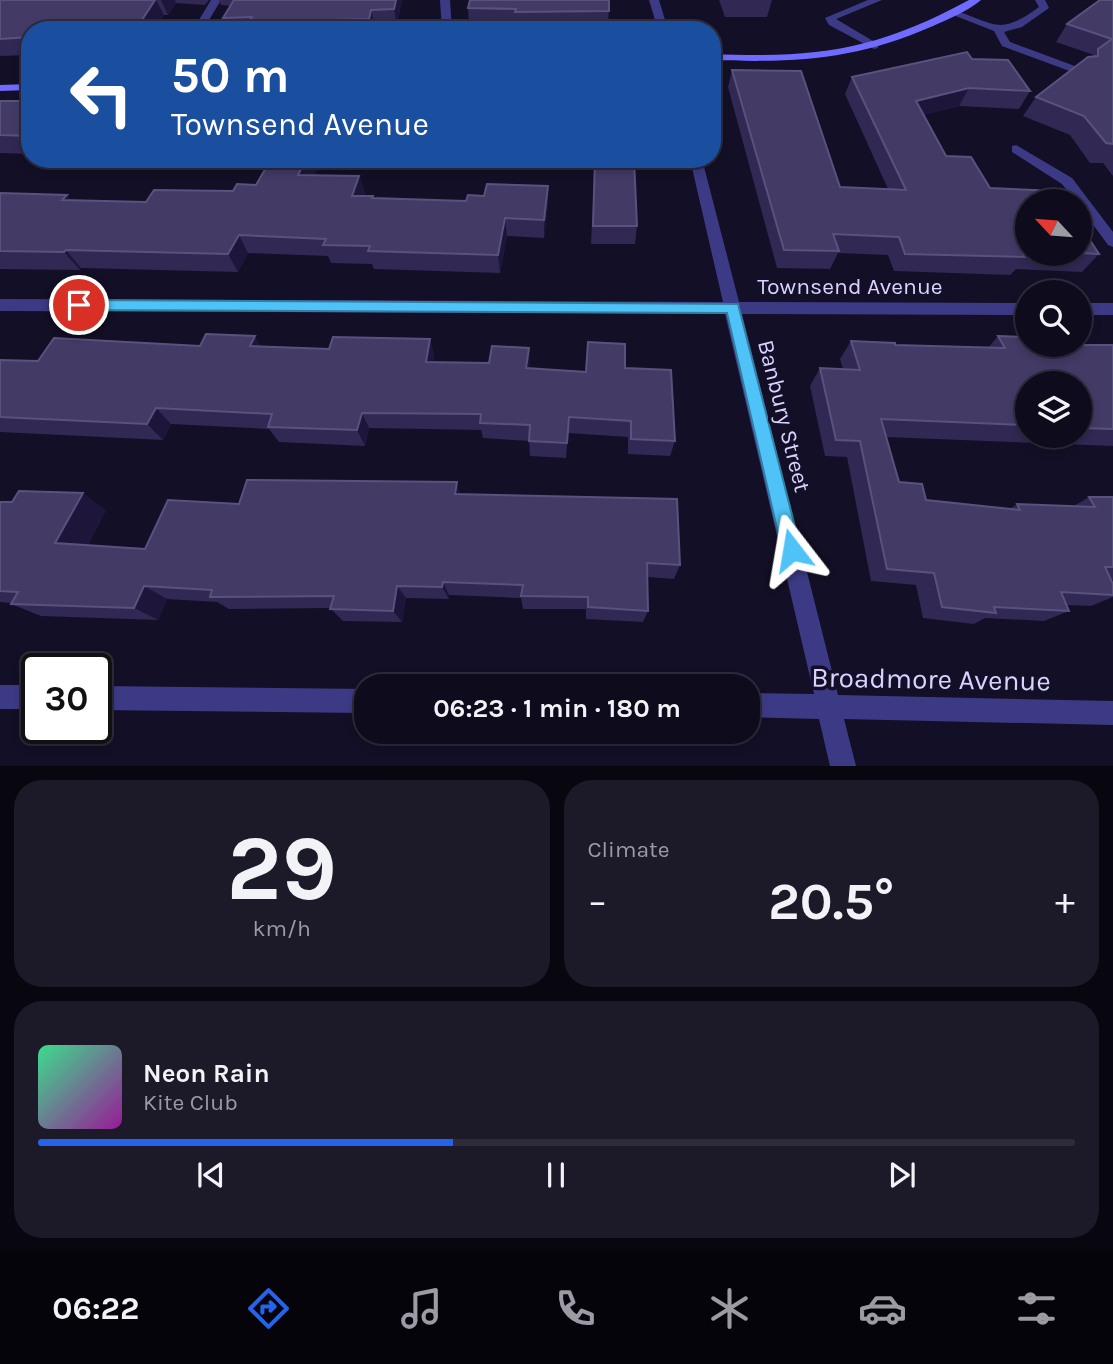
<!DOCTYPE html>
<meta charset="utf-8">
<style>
:root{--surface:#0e0b1c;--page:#1c1929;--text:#f1f3f6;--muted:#9b9ba3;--line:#2e2b3b;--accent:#2563eb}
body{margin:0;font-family:Karla,sans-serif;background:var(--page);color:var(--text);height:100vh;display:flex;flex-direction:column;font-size:26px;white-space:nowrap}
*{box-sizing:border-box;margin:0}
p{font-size:23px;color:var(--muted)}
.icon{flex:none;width:38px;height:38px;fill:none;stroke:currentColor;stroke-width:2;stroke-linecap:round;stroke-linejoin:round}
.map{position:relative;height:766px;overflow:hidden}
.side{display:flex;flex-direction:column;gap:14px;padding:14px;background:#08060f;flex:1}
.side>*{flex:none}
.hud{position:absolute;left:21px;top:21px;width:700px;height:147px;border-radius:28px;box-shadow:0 4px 10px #0003,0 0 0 2px var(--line);background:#1a4fa0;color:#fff;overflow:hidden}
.needle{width:46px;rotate:296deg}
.buttons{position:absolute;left:1015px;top:189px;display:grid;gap:14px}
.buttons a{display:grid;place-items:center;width:77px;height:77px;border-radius:50%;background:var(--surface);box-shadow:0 4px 10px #0003,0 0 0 2px var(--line);font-size:35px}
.speed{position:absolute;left:21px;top:653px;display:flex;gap:14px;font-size:35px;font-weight:700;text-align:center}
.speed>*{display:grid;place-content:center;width:91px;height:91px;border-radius:50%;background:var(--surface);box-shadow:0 4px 10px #0003,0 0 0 2px var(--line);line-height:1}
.speed .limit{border:4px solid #111;border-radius:10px;background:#fff;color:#111}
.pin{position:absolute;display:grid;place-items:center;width:60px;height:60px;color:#fff;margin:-30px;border:4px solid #fff;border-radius:50%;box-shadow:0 2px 7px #0007}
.me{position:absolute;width:77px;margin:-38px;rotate:346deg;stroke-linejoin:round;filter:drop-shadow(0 0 5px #0008)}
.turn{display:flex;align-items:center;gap:24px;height:147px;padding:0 35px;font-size:32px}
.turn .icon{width:91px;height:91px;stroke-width:2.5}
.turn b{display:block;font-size:49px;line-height:60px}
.big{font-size:52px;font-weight:700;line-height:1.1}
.side .card{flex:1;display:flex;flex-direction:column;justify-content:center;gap:10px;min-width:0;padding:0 24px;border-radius:28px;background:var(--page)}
.side .dial{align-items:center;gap:0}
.dial b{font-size:91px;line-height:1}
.song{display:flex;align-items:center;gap:21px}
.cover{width:84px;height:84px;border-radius:10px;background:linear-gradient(135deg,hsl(150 70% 55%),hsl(300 70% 35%))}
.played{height:7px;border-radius:4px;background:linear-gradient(90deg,var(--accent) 40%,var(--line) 40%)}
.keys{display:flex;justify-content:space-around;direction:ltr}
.heat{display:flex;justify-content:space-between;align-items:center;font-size:38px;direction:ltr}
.side .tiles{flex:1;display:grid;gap:14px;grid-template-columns:1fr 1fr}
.card:last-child{grid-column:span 2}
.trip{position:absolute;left:354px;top:674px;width:406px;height:70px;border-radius:28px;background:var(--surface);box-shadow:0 4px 10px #0003,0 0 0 2px var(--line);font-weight:700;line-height:70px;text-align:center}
.tabs{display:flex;height:112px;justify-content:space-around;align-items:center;background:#06040b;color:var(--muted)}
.tabs .icon{width:49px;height:49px}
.tabs .active{color:var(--accent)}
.tabs b{font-size:32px;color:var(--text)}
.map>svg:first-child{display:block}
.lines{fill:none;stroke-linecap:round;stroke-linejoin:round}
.lane{fill:#3d3a85;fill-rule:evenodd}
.street{fill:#3d3a85;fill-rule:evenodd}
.secondary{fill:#6f6bff;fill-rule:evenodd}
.wall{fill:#312854;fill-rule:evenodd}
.shaded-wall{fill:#1d163a}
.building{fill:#433a66;stroke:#5a527e;stroke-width:2}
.route{fill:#4fc3f7;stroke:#337fa1;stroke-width:2}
.labels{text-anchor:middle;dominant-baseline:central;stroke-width:7;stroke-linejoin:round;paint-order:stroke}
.street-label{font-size:23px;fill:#d9d4ff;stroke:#130f26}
.near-street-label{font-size:28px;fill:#d9d4ff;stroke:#130f26}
</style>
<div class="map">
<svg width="1113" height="766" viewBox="0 0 1113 766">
<rect width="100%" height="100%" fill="#130f26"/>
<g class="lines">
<g class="lane">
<path d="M868 0H882L836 19 878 44V48L874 49 829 25 825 18Z"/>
<path d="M1035 0H1045L1049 8 1022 27 1004 32 1010 42 1083 69V73H1075L1002 46 994 31 948 13 953 10C996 23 998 37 1039 7Z"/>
</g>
<g class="street">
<path d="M211 0H221L203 30H193Z"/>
<path d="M440 0H450L452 30H442Z"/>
<path d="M649 0H659L668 30H658Z"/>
<path d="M1016 145 1072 178 1113 232V247L1108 245 1080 207V201H1075L1062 184 1012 152V146Z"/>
<path d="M690 159H702L739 302 1027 303V315L742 314 838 695 1113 701V725L844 719 856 766H830L819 719 747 717V693L814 694 725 314 0 311V299L723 302Z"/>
<rect x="1080" y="303" width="33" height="12"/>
<rect x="0" y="685" width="37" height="24"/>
<path d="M96 686 366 689V713L96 710Z"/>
</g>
<g class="secondary">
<path d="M969 0H981C968 11 949 19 933 26 855 60 796 63 712 60V54C817 58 875 51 969 0Z"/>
<path d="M30 84V90L0 91V85Z"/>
</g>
</g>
<g class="wall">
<path d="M0 0H209L205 5 176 3 168 15H164L155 30H30V55L0 56Z"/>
<path d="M219 0H402L397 25 375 26 374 30H228L223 18 231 6 221 5Z"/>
<path d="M609 0 608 28H516V26L469 25 468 8Z"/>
<path d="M719 0H772L767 17H725Z"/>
<path d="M1113 0V176L1103 163H1090L1070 135 1023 116 1036 97 1094 55 1056 42 1067 24Z"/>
<path d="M972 59 1030 91 1019 109 959 106 923 115 946 156 990 188 1027 201V254H1099L1082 272 1016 269 1010 275 894 271 888 255 838 253 830 269 777 268 728 87 732 70 840 187 888 189 845 94 852 77Z"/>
<path d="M0 101H30V154L0 153Z"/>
<path d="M322 159 314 175 359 176 365 194 364 196H373V199L548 204 544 238 507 236 500 273 374 269 372 264 331 263 328 256 248 253 238 272 81 268 80 270 0 269V193L67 195 71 200 146 202 233 191 256 185Z"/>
<path d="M595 159 637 226 635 244H591Z"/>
<path d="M998 336 1027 345H1113V446L886 437 899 482 926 500 1010 509 1017 504 1074 506 1089 497H1113V580H1111L1113 584V597L1091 606 1066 605 1069 611 1044 621 985 618 974 624 923 618 916 585 871 581 847 457 825 456 810 386 820 368 843 369 840 359 851 341 895 345 988 348ZM1027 383H1080V436H1027Z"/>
<path d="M430 339 434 356 433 362 489 363 529 348V369L586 371 625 368 675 441 670 456 628 454V437L568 433 566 458 530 456 529 441 483 438 481 430 369 428 365 446 279 442 269 429 171 424 163 440 0 432V360L38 361 200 346H261L329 349Z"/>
<path d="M461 494 680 565 674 579 648 577V611L643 622 586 619V609H523L521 598 449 595V599L406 598 402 622 343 621 330 608 229 609 217 602 167 599 158 620 41 616 11 604V603L0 602V502L106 510 88 545 145 549 239 504Z"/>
</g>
<g class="shaded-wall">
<path d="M155 0H156L164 15 155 30H144L140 23Z"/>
<path d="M161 0H175L176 3 168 15Z"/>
<path d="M396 0H402L397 25 394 9Z"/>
<path d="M371 10 375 26 374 30H372L369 19Z"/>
<path d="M334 20 337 30H334L332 23Z"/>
<path d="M116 24 119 30H112Z"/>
<path d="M969 88 959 106 907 119 916 101Z"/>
<path d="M306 159H322L305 193 298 175Z"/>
<path d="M359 176 365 194 358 214 352 196Z"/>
<path d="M548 186V204L544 238V220Z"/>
<path d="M67 195 81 213 62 200Z"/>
<path d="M505 218 507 236 500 273 498 255Z"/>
<path d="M239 235 248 253 238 272 228 254Z"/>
<path d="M66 250 81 268 80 270 64 252Z"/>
<path d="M255 336 265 353 250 346Z"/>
<path d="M430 339 434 356 430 379 426 362Z"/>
<path d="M529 348 530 364 527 385 526 368Z"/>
<path d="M156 408 171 424 163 440 147 424Z"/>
<path d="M362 413 369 428 365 446 357 430Z"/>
<path d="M457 482 462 499 455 494Z"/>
<path d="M83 493 106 510 81 558 55 543Z"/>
<path d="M443 582 449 595V599L442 587Z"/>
<path d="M144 586 167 599 158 620 134 608Z"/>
<path d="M397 586 406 598 402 622 393 611Z"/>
</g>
<g class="building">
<path d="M0 0H155L140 23 116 24 112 30H30V37L0 39Z"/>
<path d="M234 0H396L394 9 371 10 369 19 334 20 332 23 248 24 252 17 223 18Z"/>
<path d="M470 0H609V11L515 12 516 9 468 8Z"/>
<path d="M1100 0H1113V144L1106 143 1084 116 1036 97 1088 57 1098 56V49L1112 39 1067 24Z"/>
<path d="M967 52 972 59 1008 60 1030 91 969 88 916 101 946 156 971 157 990 188 1058 191 1064 201H1027V251L1021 250 1025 257 905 254 899 237 833 234 839 251 784 250 732 70 801 71 840 187 906 190 852 77Z"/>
<path d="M0 101H30V136L0 135Z"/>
<path d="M271 159H306L298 175 359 176 352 196H373L372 198 466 201 468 195 484 196 487 184 548 186 544 220 505 218 498 255 368 251 370 246 323 245 326 239 239 235 228 254 66 250 64 252 0 251V193L67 195 62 200 146 202 154 190 233 191 237 184 256 185Z"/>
<path d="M595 159H634L637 226H593Z"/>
<path d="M1080 225 1099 254 1080 253Z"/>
<path d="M206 334 255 336 250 346 329 349 333 337 430 339 426 362 489 363 492 346 529 348 526 368 586 372 588 342 625 344V368L671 370 675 441 631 439V421L569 417 567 443 529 441 530 425 480 423 481 414 362 413 357 430 268 427 272 414 156 408 147 424 0 417V360L38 361 54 338 200 346Z"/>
<path d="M998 336 1027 337V345H1113V429L1080 428V383H1027V425L881 419 899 482 922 484 926 500 1020 510 1017 504 1095 507 1089 497H1113V567H1105L1113 584V595L1061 592 1069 611 994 607 996 613 942 607 934 573 887 569 860 441 836 440 820 368 860 370 851 341 895 343V345L1005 348Z"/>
<path d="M247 480 457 482 455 494 677 499 680 565 647 563 648 611 588 607V597L521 596 523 585 443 582 442 587 397 586 393 611 330 609 334 596 210 597 212 590 144 586 134 608 11 604 18 592 0 591V502H12L19 491 83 493 55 543 145 549 168 500 239 504Z"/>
</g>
<path class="route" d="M79 300 738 304 801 550 799 557 792 560 785 557 782 550 727 313 79 310 72 305Z"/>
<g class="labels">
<g class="street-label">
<text x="850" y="286">Townsend Avenue</text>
<text transform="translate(784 416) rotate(76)">Banbury Street</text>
</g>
<g class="near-street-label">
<text transform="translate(931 679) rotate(1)">Broadmore Avenue</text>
</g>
</g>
</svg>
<div class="buttons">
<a><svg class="needle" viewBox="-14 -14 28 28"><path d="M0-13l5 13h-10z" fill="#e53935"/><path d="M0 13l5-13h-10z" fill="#9b9ba3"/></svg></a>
<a><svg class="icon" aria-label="search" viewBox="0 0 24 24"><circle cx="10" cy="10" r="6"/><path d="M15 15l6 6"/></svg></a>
<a><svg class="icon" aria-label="layers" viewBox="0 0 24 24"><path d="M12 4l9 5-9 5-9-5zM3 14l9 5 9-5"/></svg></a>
</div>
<div class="speed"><div class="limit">30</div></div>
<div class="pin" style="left:79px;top:305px;background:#d93025"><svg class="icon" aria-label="arrive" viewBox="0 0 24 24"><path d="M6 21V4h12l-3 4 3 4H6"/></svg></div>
<svg class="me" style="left:792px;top:550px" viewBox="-20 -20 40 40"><path d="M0-17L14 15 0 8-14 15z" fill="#4fc3f7" stroke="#fff" stroke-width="4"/></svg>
<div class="trip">06:23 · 1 min · 180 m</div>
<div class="hud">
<div class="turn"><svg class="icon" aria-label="left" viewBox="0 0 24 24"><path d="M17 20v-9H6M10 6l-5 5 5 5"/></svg><div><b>50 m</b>Townsend Avenue</div></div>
</div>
</div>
<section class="side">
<div class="tiles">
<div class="card dial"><b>29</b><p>km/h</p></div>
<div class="card"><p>Climate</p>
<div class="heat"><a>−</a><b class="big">20.5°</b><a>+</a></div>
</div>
<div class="card">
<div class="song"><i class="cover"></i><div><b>Neon Rain</b><p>Kite Club</p></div></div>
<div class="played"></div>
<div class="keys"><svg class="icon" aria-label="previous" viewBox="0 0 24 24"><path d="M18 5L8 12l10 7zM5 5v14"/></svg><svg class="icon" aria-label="pause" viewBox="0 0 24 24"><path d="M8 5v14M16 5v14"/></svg><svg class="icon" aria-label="next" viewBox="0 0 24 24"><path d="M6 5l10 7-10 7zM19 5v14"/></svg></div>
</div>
</div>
</section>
<nav class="tabs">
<b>06:22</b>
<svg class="icon active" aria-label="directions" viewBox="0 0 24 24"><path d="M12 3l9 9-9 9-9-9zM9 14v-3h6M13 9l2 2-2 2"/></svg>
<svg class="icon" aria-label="music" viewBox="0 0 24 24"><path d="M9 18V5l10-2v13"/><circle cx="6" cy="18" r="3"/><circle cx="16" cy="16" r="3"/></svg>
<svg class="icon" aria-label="phone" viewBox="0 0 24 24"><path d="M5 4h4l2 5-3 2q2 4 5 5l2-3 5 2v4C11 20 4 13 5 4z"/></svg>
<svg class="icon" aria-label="climate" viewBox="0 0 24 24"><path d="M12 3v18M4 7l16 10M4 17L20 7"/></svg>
<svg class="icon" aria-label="car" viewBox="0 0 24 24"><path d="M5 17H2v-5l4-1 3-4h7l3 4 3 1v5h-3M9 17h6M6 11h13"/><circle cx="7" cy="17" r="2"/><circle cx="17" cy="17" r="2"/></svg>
<svg class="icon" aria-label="filters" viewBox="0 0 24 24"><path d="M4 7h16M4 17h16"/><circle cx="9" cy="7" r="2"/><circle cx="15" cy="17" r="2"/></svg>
</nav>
